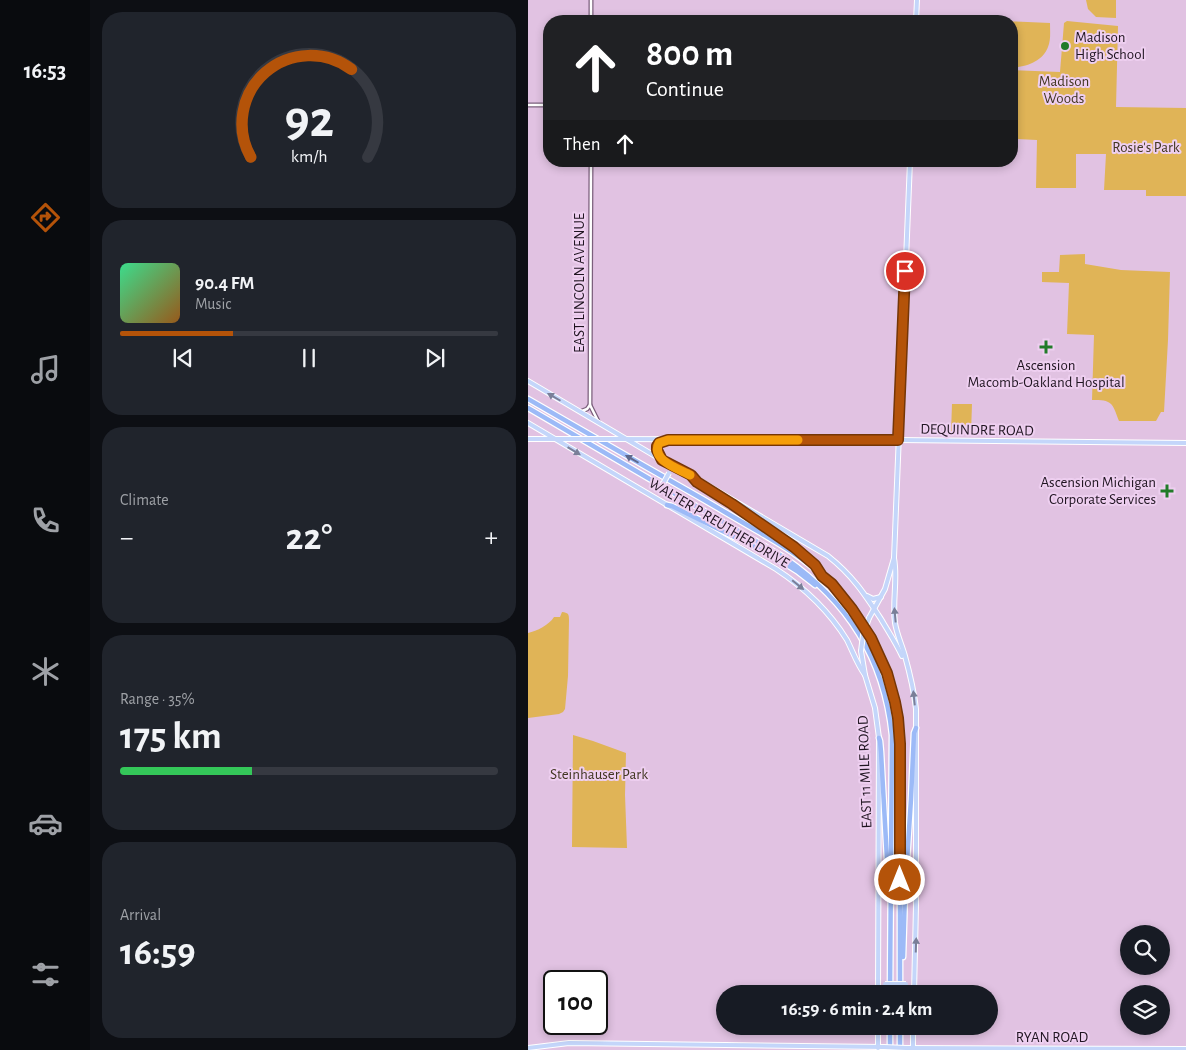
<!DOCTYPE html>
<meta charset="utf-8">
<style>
:root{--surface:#171b24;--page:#20242c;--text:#f1f3f6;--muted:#9ea1a6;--line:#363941;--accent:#b45309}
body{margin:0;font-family:"Alegreya Sans",sans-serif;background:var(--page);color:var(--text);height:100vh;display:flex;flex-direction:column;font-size:19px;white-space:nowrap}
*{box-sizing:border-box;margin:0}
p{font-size:16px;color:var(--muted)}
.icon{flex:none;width:28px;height:28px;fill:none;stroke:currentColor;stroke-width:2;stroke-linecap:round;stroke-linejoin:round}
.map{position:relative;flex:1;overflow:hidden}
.panel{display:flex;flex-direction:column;gap:12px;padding:12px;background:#0d0f14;width:438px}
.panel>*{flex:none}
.hud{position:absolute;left:15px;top:15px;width:475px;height:152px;border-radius:20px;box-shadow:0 2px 8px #0003;background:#202124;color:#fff;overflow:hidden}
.controls{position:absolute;left:592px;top:925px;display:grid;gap:10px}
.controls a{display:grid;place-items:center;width:50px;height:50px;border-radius:50%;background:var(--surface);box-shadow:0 2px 8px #0003;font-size:25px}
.speed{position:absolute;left:15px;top:970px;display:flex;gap:10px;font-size:25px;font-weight:700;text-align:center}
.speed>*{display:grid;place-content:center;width:65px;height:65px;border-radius:50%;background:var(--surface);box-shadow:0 2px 8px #0003;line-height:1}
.speed .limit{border:2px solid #111;border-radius:8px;background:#fff;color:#111}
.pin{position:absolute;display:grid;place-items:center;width:42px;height:42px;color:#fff;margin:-21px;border:2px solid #fff;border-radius:50%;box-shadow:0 1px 5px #0007}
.me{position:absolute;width:55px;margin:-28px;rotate:0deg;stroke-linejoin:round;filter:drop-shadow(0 0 4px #0008)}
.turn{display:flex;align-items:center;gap:18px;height:105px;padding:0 20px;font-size:22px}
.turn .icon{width:65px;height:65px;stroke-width:2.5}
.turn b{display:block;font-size:35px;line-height:42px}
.then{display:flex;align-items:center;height:48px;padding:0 20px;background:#0003;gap:10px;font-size:19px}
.big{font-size:38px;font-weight:600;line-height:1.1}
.panel .tile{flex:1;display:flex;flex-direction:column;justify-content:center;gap:8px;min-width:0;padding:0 18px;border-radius:20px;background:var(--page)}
.panel .dial{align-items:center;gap:0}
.dial svg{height:130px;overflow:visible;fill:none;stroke:var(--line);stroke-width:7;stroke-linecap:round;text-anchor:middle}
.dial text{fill:var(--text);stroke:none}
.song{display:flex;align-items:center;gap:15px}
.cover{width:60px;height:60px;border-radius:8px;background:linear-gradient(135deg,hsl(150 70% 55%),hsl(30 70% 35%))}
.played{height:5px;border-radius:2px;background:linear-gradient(90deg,var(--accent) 30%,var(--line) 30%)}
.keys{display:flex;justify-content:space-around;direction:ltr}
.heat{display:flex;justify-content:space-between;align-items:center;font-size:28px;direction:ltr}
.charge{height:8px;border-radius:4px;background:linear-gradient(90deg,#34c759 35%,var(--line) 0)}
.trip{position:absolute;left:188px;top:985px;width:282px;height:50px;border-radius:25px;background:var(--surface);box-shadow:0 2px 8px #0003;font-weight:600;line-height:50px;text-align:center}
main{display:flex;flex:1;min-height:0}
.tab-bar{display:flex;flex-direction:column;width:90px;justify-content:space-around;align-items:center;background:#090b0e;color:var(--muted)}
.tab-bar .icon{width:35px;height:35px}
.tab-bar .current{color:var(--accent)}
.tab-bar b{font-size:22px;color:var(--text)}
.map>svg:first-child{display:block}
.green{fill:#e0b457}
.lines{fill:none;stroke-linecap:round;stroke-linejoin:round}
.minor-casing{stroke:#7b5f7c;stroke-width:5}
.major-casing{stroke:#fff;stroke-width:6}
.highway-casing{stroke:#fff;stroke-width:7}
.minor{stroke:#fff;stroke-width:2.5}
.major{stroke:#c4d6fa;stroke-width:4}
.highway{stroke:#9cbaf7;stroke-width:4.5}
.major-bridge-casing{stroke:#fff;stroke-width:6;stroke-linecap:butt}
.major-bridge{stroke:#c4d6fa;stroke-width:4}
.oneway{fill:#7a7f98}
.oneway2{fill:#5e688c}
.route-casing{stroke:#753606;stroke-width:12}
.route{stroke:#b45309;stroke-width:9}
.slow{stroke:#f59e0b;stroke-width:9}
.poi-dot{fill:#217b29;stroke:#eecff0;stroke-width:2}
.labels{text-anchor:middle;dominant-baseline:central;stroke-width:4;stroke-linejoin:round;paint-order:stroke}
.poi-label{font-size:15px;fill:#201521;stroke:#eecff0;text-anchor:start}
.park-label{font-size:15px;fill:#413621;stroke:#eecff0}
.street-label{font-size:15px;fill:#201521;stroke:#eecff0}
</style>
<main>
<nav class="tab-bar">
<b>16:53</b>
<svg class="icon current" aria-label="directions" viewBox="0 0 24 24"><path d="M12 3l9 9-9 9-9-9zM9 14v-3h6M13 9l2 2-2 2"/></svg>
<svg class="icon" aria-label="music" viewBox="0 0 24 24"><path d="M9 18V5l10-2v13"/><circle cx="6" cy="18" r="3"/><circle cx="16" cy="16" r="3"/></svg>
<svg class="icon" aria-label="phone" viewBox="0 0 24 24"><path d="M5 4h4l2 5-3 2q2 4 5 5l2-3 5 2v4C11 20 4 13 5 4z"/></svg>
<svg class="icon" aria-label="climate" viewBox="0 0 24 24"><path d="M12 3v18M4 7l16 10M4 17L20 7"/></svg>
<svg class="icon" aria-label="car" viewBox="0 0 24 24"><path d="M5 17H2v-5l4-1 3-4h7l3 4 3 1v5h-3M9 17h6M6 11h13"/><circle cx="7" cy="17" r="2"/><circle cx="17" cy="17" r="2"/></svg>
<svg class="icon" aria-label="filters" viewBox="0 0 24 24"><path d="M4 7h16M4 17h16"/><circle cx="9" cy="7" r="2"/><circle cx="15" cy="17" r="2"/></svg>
</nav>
<section class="panel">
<div class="tile dial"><svg viewBox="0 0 100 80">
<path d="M14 69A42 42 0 1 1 86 69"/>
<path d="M14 69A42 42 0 0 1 76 15" stroke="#b45309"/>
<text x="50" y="56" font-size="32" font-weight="700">92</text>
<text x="50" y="72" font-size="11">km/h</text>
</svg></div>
<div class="tile">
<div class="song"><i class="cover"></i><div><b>90.4 FM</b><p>Music</p></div></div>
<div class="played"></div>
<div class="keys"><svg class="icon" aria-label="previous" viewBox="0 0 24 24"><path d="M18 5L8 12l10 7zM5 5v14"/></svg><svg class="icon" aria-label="pause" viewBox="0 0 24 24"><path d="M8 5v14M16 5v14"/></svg><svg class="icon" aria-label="next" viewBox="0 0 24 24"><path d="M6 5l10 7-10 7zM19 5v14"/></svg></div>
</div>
<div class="tile"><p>Climate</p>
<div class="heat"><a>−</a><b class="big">22°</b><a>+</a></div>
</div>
<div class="tile"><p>Range · 35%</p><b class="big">175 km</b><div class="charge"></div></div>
<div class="tile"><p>Arrival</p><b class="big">16:59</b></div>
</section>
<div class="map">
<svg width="659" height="1050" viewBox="0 0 659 1050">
<rect width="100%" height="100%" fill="#e1c2e2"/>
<g class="green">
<path d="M558 0H588V18L568 17 560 9Z"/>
<path d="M477 21H478L522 23C522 31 523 40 520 47 515 61 497 68 484 67V21Z"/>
<path d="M539 21 590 26 588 107 658 108V196H618V190H576L578 154H548V188H508L509 140 489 139V127H484V70L532 72 536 23Z"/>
<path d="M557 254V264L593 270 642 272 640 340 636 412H633L628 421H591C584 402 584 400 564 400L566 335 539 334 541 283 514 282V272H531L532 255Z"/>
<path d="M424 404H444L443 433H423Z"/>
<path d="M34 612C40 613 41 613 41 620L40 676 37 709 35 712 31 714 0 718V633C9 631 21 625 26 617H32Z"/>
<path d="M45 735 65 741 98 753 97 795 99 848 44 847Z"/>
</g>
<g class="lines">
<defs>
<g id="minor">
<path d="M63 21V0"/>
<path d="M0 105H21"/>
<path d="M63 161 62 405 71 423"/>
<path d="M54 411 59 409 62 405"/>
</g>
<g id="major">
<path d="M388 21 389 0"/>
<path d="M382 161 366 558C370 579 364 601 367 623 369 635 374 645 377 656 382 674 386 691 388 709V905L386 994"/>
<path d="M0 381 149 469 176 483 300 556C324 575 336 593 353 619 360 631 368 643 374 656"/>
<path d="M0 423 248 569C277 588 301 611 319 640 325 652 329 664 337 675"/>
<path d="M0 439H43"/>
<path d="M81 439 370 440 659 443"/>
<path d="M132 457C128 451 127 444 135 441"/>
<path d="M339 596 345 599 353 597"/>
<path d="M341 618 357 589 366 558"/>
<path d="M333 651 337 675 347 708 351 738 350 994"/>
<path d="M0 1048 41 1043 356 1047"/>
<path d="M350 1048V1026"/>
<path d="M378 1048 659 1049"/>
<path d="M385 1049V1026"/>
</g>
<g id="highway">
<path d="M0 399C54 430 109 462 164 493 187 506 210 520 233 533 246 541 259 548 271 557 329 598 364 662 372 732V994"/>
<path d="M0 408 257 558C320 602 356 658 364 735L362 994"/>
<path d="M163 475 169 482 204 504 266 547 287 565 291 570"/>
<path d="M139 505 144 506 245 556 269 571 287 585"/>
<path d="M351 738 352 741 353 752 361 895"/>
<path d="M375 957 377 892 383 799 386 733 388 728"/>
<path d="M362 1050V1026"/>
<path d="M372 1050V1026"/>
</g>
</defs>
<use href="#minor" class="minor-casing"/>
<use href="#major" class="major-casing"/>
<use href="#highway" class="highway-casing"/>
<use href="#minor" class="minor"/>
<use href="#major" class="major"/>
<use href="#highway" class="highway"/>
<defs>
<g id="major-bridge">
<path d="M43 439H81"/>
<path d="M131 491 141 473"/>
<path d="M333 651 335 635 341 618"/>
<path d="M357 984H378"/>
<path d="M356 1047 378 1048"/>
</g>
</defs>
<use href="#major-bridge" class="major-bridge-casing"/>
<use href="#major-bridge" class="major-bridge"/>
</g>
<defs><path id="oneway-solid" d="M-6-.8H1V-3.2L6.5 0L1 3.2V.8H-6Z" transform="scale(1.25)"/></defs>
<g class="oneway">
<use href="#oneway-solid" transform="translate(26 397) rotate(-150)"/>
<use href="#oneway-solid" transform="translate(46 451) rotate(31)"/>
<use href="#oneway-solid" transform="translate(270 585) rotate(39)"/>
<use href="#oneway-solid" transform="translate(367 615) rotate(-95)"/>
<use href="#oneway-solid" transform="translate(386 698) rotate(-96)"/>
<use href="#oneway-solid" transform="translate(388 945) rotate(-88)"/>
</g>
<use class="oneway2" href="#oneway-solid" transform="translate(104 459) rotate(-150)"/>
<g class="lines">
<defs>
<path id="route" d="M372 880V744L370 718 367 702 359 673 343 638 324 609 304 584 294 576 287 565 266 547 204 504 169 482 163 475 134 460 129 450V446L131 443 140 440H370L377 271"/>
</defs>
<use href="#route" class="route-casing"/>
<use href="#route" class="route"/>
<path class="slow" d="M162 475C151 469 122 460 131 443L140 440H270"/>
</g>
<g class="poi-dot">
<circle cx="537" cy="46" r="5"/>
<path d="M515.5 339.5h5v5h5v5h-5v5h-5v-5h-5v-5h5z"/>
<path d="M636.5 483.5h5v5h5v5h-5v5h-5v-5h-5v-5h5z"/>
</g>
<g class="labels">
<g class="poi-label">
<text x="547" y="37">Madison<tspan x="547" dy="17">High School</tspan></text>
<text x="518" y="365" text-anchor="middle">Ascension<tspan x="518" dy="17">Macomb-Oakland Hospital</tspan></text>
<text x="628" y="482" text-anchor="end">Ascension Michigan<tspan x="628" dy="17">Corporate Services</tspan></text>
</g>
<g class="park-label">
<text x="536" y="81">Madison<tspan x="536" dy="17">Woods</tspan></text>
<text x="618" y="147">Rosie's Park</text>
<text x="71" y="774">Steinhauser Park</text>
</g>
<g class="street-label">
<text transform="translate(51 283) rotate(-90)">EAST LINCOLN AVENUE</text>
<text transform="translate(449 430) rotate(1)">DEQUINDRE ROAD</text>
<text transform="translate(191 523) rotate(31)">WALTER P REUTHER DRIVE</text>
<text transform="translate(337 772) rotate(-92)">EAST 11 MILE ROAD</text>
<text x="524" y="1037">RYAN ROAD</text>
</g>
</g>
</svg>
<div class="controls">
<a><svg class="icon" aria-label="search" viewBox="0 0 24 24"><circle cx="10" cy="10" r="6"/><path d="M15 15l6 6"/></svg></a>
<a><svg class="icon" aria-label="layers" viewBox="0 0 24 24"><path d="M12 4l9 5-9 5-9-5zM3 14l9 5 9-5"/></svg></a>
</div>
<div class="speed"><div class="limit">100</div></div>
<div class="pin" style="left:377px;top:271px;background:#d93025"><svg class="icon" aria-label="arrive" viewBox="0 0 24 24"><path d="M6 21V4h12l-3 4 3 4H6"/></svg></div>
<svg class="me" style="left:372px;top:880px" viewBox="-20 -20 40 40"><circle r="17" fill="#b45309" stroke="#fff" stroke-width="3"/><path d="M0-11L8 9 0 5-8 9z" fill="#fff"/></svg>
<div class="trip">16:59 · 6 min · 2.4 km</div>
<div class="hud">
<div class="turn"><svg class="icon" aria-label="ahead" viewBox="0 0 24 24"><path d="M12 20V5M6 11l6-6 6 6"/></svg><div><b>800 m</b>Continue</div></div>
<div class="then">Then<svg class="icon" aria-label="ahead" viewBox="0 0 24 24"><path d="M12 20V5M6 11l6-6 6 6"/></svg></div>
</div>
</div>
</main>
